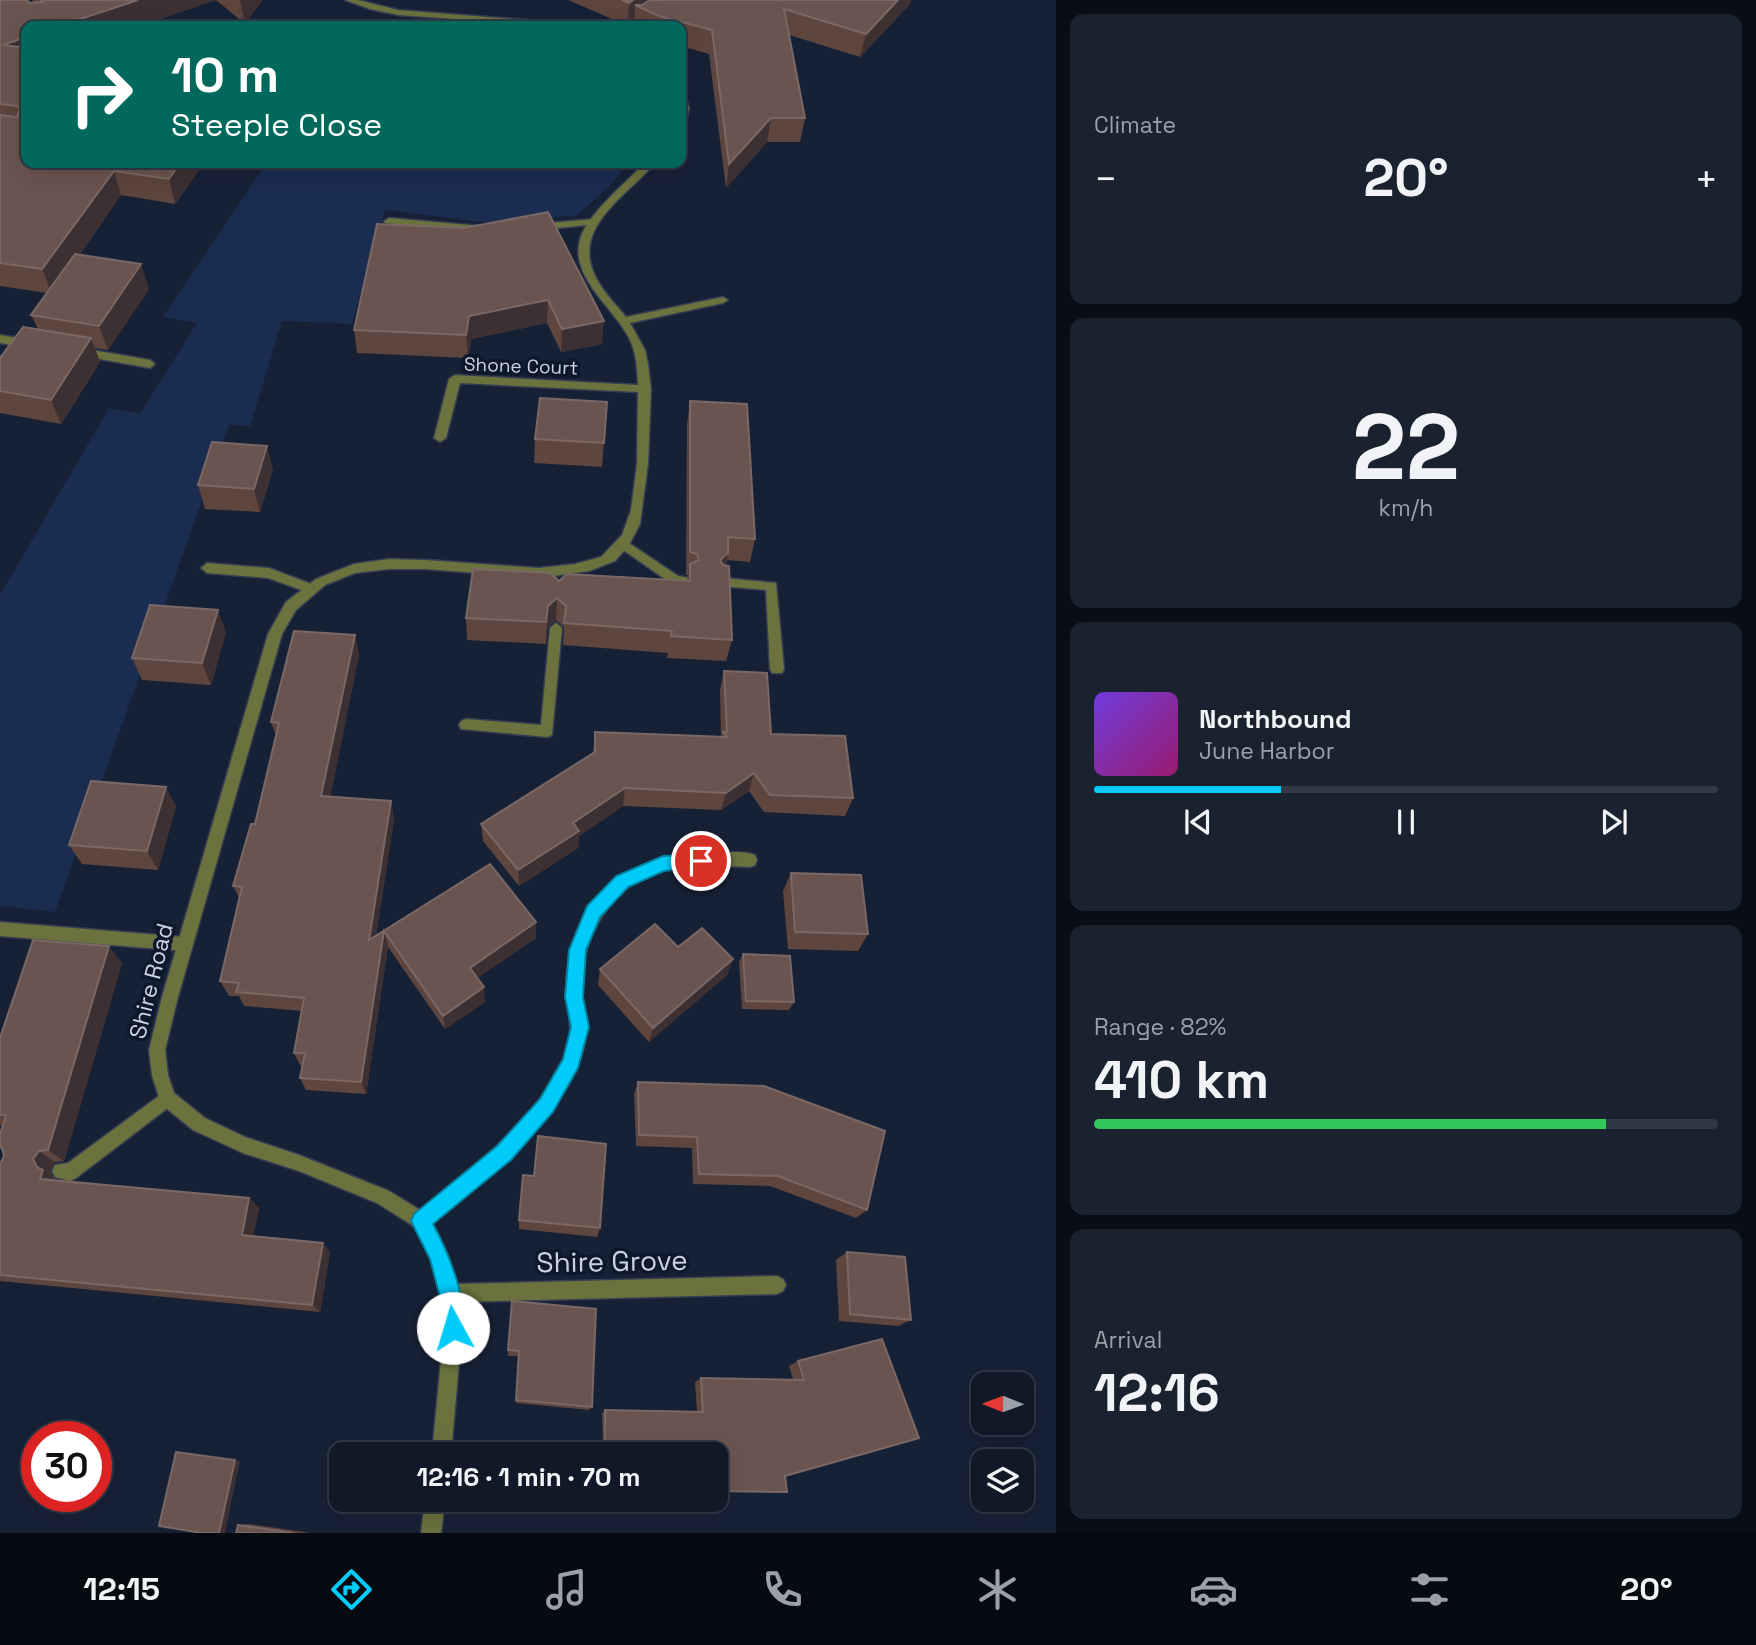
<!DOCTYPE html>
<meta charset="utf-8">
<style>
:root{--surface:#111928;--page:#1a2230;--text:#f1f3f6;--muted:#9ca0a8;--line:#303845;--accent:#00cbf9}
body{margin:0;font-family:"Space Grotesk",sans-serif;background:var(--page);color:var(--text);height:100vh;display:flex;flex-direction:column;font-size:26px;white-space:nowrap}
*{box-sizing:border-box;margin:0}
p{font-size:23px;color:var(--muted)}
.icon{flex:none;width:38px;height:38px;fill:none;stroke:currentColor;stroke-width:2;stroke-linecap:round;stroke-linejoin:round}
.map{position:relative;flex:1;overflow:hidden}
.drawer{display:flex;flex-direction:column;gap:14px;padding:14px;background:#090e16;width:700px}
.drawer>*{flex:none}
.top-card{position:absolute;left:21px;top:21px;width:665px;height:147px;border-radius:14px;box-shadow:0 7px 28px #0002,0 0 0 2px var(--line);background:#00695c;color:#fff;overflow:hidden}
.needle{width:46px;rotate:271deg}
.fabs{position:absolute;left:971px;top:1372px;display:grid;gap:14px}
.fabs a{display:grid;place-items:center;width:63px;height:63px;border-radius:14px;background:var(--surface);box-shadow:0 7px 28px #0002,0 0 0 2px var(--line);font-size:35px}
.speed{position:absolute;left:21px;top:1421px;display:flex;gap:14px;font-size:35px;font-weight:700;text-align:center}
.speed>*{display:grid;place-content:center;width:91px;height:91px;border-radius:50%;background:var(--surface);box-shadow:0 7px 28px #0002,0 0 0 2px var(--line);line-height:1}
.speed .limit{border:10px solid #d22;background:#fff;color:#111}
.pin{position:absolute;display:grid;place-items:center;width:60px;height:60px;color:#fff;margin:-30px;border:4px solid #fff;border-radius:50%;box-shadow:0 2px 7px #0007}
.me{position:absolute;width:77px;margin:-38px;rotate:354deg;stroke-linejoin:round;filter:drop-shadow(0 0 5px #0008)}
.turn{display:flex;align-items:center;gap:24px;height:147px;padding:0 35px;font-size:32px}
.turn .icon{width:91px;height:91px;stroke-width:2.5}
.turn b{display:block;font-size:49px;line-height:60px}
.big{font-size:52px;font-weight:700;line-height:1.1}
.drawer .widget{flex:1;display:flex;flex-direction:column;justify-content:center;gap:10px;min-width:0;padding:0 24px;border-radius:14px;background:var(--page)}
.drawer .dial{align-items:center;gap:0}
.dial b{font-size:91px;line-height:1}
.song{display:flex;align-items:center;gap:21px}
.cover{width:84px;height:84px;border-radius:10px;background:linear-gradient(135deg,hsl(260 70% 55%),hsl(320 70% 35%))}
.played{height:7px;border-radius:4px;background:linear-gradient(90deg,var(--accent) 30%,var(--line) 30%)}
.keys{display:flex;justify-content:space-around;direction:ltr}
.heat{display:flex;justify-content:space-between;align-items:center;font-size:38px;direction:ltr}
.charge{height:10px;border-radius:5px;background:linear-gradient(90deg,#34c759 82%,var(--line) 0)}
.trip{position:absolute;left:329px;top:1442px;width:399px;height:70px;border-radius:14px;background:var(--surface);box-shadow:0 7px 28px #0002,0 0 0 2px var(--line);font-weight:700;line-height:70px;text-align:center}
.tab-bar{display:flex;height:112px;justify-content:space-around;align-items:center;background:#070a10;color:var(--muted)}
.tab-bar .icon{width:49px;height:49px}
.tab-bar .active{color:var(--accent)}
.tab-bar b{font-size:32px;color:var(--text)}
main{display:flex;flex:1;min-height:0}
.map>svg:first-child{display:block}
.green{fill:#1a2c50}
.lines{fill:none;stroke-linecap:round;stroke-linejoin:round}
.lane-casing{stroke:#343d51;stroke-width:3}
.street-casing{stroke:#343d51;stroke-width:3}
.lane{fill:#6b723e;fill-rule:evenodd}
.street{fill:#6b723e;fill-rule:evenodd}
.wall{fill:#5e453d}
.shaded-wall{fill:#3d3033}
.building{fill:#6a544f;stroke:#796866;stroke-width:2}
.route{fill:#00cbf9;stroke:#0084a2;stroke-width:2}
.labels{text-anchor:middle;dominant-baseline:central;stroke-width:7;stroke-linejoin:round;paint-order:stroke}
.far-street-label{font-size:19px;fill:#cbd3e1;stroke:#0e182c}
.street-label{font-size:23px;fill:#cbd3e1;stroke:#0e182c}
.near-street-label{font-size:28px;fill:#cbd3e1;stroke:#0e182c}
</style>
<main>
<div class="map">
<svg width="1056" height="1533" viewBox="0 0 1056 1533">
<rect width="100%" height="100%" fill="#172136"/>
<path class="green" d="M266 163H627L610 186 576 216 491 223 385 210 352 324 282 321 250 426 229 425 55 912 0 906V595L109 408 140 414 197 323 163 317Z"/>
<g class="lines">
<defs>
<g id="lane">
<path d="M389 218 482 226 487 229 482 232 385 223 384 221Z"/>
<path d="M594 219 598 220V224L537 230 532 227 537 224Z"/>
<path d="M623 539 678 576 691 578 693 581 691 584H672L619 547 617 544Z"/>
<path d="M207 563 269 568 314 585 316 588 310 593 268 578 207 573 201 568Z"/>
<path d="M724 578 776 583 784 669 782 673H772L770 669 766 590 720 586 718 583Z"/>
<path d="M556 623 562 628 552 735 547 737 461 729 459 725 461 721 466 719 541 725 550 628Z"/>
<path d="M0 922 185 937 190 939 193 944 190 949 185 951 0 936Z"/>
<path d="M167 1090 173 1092 175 1098 173 1104 76 1178 70 1181 55 1177 52 1171 55 1165 68 1163Z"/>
</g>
<g id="street">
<path d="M345 0H358L398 10 526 20 555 26 398 15 370 9Z"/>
<path d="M681 93 685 96 689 108 686 123 681 126Z"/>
<path d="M645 163H655C625 198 566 230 599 283 606 295 617 306 626 317L723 297 728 300 723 303 630 323 645 350 648 364 651 389 648 464 640 524 629 545 615 561 589 571 539 578 426 569H389L355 573 325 585 296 610 282 634 178 997 165 1050 168 1075 174 1093 205 1118 245 1137 299 1155 389 1191 420 1210C474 1167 535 1122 565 1058 577 1030 564 1003 567 974 576 894 630 854 708 853 722 853 742 850 755 855L757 860 755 865 750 867C722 866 693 864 665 870 616 882 586 928 582 976 579 1012 594 1027 578 1064 549 1132 487 1178 432 1223L448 1256 455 1284 777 1276 783 1279 786 1285 783 1291 777 1294 459 1302 462 1328 451 1454H432L444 1328 440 1293 431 1258 415 1227 377 1203 299 1171 243 1153 193 1130 161 1104 152 1075 149 1050 162 997 268 634 286 602 316 579 354 564 389 559 426 560 539 568 575 564 601 557 622 535 631 510 637 464 638 392 460 383 446 438 440 442 434 438 449 379 455 375 638 385C637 369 637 353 629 338 611 303 559 270 586 226 602 202 625 183 645 163Z"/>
<path d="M0 335 30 340 35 344 30 348 0 343Z"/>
<path d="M81 348 150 360 155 364 150 368 77 355V349Z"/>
<path d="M425 1500H445L441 1533H421Z"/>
</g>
</defs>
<use href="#lane" class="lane-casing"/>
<use href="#street" class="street-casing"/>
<use href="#lane" class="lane"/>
<use href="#street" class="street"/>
</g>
<g class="wall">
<path d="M0 0 30 3H34L32 0H262L245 24 216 0 139 26H26L204 163 175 204 121 195 80 254 149 289 108 350 95 348 100 362 61 424 0 413V391L38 329 31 315 47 293 0 286Z"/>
<path d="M568 0H911L910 4 860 57 789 35 805 118 800 142H767L726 188 709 54 681 46V26H633L634 22 628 26Z"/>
<path d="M464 228 602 344 561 352 547 323 471 339 468 358 357 353 354 330Z"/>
<path d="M690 401 755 539 750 562 727 560 726 566 732 640 726 661 667 658 668 653 563 645 564 627 556 620 547 628 546 644 467 640 466 618 559 581 687 580 688 575H686L687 425Z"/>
<path d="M607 402 602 467 534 463 535 439Z"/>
<path d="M273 469 260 512 205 509 198 485Z"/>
<path d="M226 632 211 685 142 680 132 658Z"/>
<path d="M355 635 359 655 330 796 391 801 394 819 376 936 490 864 536 922V938L477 978 485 1002 445 1029 388 947 366 1094 306 1090 300 1078 302 1066 300 1065 294 1053 302 1011 244 1006 239 996H229L220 981 240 899 233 886 255 824 276 736 271 722Z"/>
<path d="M724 671 771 734 853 798 845 816 764 812 749 791 721 810 623 806 579 836 578 848 519 886 483 841 481 824 593 753 595 732 721 737 720 690Z"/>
<path d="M176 806 158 870 82 864 69 845Z"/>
<path d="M791 873 868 934 858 951 788 949 783 891Z"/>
<path d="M678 947 733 959 727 975 649 1042 598 985 600 969Z"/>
<path d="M743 954 794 1002 789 1010 742 1009 739 962Z"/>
<path d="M122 963 64 1161 55 1162 50 1170 52 1176 58 1180 249 1198 259 1208 253 1236 330 1252 320 1312 0 1281V1164L4 1156 3 1150 0 1148V1134L3 1126 0 1125V1038Z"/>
<path d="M638 1082 867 1210 856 1218 770 1186 693 1184 692 1148 636 1146 634 1094Z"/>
<path d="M519 1220 600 1228 597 1237 519 1229Z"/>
<path d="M847 1252 911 1320 898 1326 839 1321 836 1260Z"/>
<path d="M596 1309 592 1407 589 1410 516 1403 519 1356H508V1350Z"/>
<path d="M882 1339 716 1454H603L602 1413 605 1410 697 1411 695 1382 701 1378 793 1379 789 1366 798 1361Z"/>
<path d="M249 1524 311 1533H236L238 1525Z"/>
</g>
<g class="shaded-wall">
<path d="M138 0H216L139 26H59Z"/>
<path d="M240 0H262L245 24Z"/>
<path d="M633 0H663L648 11 635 5 634 22 628 26 629 3Z"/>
<path d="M898 0H911L910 4 860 57 866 34Z"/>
<path d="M26 37V65L3 45Z"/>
<path d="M771 118 767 142 726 188 729 164Z"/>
<path d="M180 163H204L175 204 169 179Z"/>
<path d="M114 171 121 195 52 294 42 269Z"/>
<path d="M141 264 149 289 108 350 99 326Z"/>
<path d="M548 300 547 323 471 339 468 358 466 335 469 316Z"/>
<path d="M604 321 602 344 561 352 562 329Z"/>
<path d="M91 338 100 362 61 424 51 400Z"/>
<path d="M267 446 273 469 260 512 254 489Z"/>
<path d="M728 553 724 576 720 560Z"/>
<path d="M557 598 556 620 547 628 546 644 548 606Z"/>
<path d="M218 610 226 632 211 685 202 663Z"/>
<path d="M355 635 359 655 327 814 321 796Z"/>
<path d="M754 773 749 791 721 810 726 793Z"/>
<path d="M166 787 176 806 158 870 147 851Z"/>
<path d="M625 788 623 806 579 836 578 848 519 886 518 870 573 823Z"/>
<path d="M391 801 394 819 373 955 369 940Z"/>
<path d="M536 922V938L471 982 470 968Z"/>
<path d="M384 931 388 947 366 1094 361 1082Z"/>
<path d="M109 946 122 963 64 1161 48 1150Z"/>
<path d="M733 959 727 975 649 1042 653 1028Z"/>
<path d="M484 987 485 1002 445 1029 443 1016Z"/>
<path d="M39 1151 55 1162 50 1170 52 1176 59 1181 40 1179 33 1159Z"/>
<path d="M249 1198 259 1208 252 1244 242 1235Z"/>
<path d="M323 1243 330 1252 320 1312 312 1305Z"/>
<path d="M235 1460 240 1461 225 1533H219Z"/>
</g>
<g class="building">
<path d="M0 0H27L30 3 43 2 41 0H138L59 26H26V37L3 45 26 48V163H180L169 179 114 171 42 269 0 263V115L17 117 20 108 17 106 0 104Z"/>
<path d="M622 0H633L629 3Z"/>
<path d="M650 0H898L866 34 784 9 805 118H771L729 164 712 30 659 16 635 5H642Z"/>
<path d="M548 212 604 321 562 329 548 300 469 316 466 335 354 330 377 224 464 228Z"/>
<path d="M75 254 141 264 99 326 31 315Z"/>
<path d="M23 327 91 338 51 400 0 391V358Z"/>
<path d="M540 398 607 402 604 443 535 439Z"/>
<path d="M690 401 747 404 755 539 728 537V553L720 560 723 565 729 566 732 640 671 636 672 631 564 623 566 606 557 598 548 606 546 622 466 618 473 569 550 573 559 581 567 574 690 581V564L699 560 697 554 690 552Z"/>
<path d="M212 442 267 446 254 489 198 485Z"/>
<path d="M150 605 218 610 202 663 132 658Z"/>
<path d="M294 631 355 635 321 796 391 801 369 940 490 864 536 922 470 968 484 987 443 1016 384 931 361 1082 300 1078 305 1053H294L304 998 236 992 239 983 220 981 242 887 233 886 251 824H255L279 723 271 722Z"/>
<path d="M724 671 767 673 771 734 845 736 853 798 770 795 754 773 726 793 625 788 573 823 579 831 518 870 481 824 595 752V732L727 737 723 732H727Z"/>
<path d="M91 781 166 787 147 851 69 845Z"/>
<path d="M791 873 861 875 868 934 795 932Z"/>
<path d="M655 924 678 947 702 928 733 959 653 1028 600 969Z"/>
<path d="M33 940 109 946 48 1150 39 1151 33 1159 37 1167 43 1170 40 1179 249 1198 242 1235 323 1243 312 1305 0 1275V1164L4 1156 2 1148 0 1147V1134L6 1115H0V1038Z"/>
<path d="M743 954 790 956 794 1002 746 1001Z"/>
<path d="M638 1082 764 1086 885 1131 867 1210 778 1176 699 1174 697 1137 639 1135Z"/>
<path d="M538 1136 606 1144 600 1228 519 1220 523 1175 534 1176Z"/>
<path d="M847 1252 905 1257 911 1320 850 1314Z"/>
<path d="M512 1301 596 1309 592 1407 516 1400 519 1351 508 1350Z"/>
<path d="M882 1339 919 1438 785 1476 787 1492 716 1491V1454H605V1410L703 1412 701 1378 804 1380 798 1361Z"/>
<path d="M176 1452 235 1460 219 1533H202L159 1526Z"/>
<path d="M238 1525 293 1533H236Z"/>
</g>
<path class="route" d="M701 854 707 856 709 861 707 866 664 871 628 887 600 917 586 950 583 997 589 1027 578 1068 553 1112 511 1160 433 1224C447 1250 472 1307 460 1336L453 1339 445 1336 439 1293 430 1259 411 1221 414 1214 497 1146 540 1099 563 1059 571 1027 565 997 569 950 587 906 616 876 663 856Z"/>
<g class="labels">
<g class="far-street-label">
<text transform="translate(521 366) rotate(2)">Shone Court</text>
</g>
<g class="street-label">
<text transform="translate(151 981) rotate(-76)">Shire Road</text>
</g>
<g class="near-street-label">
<text transform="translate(612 1261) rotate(-1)">Shire Grove</text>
</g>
</g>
</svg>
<div class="fabs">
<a><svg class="needle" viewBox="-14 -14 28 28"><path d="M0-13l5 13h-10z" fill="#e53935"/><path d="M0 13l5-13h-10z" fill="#9ca0a8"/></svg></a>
<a><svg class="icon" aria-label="layers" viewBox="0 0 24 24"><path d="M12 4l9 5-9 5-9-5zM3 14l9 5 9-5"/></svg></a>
</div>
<div class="speed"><div class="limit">30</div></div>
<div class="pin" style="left:701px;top:861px;background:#d93025"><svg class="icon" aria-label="arrive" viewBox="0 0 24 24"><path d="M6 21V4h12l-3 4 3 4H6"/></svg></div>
<svg class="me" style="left:453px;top:1328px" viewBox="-20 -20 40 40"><circle r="19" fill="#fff"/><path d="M0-13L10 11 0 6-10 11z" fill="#00cbf9"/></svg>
<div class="trip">12:16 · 1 min · 70 m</div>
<div class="top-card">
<div class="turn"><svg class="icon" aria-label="right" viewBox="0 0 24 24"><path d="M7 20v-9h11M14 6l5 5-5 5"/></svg><div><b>10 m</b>Steeple Close</div></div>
</div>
</div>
<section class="drawer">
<div class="widget"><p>Climate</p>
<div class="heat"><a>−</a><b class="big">20°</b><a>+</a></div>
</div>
<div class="widget dial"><b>22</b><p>km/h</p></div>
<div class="widget">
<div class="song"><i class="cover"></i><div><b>Northbound</b><p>June Harbor</p></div></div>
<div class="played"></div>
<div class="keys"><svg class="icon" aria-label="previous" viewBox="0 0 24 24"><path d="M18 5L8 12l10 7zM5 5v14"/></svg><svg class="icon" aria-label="pause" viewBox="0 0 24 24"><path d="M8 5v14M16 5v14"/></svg><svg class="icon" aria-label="next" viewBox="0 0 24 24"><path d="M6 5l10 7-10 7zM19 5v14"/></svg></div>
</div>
<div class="widget"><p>Range · 82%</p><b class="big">410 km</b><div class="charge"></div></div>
<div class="widget"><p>Arrival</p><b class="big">12:16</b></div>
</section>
</main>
<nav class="tab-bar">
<b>12:15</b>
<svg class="icon active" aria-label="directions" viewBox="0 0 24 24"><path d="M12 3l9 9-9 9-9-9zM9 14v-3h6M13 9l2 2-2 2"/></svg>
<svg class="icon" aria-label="music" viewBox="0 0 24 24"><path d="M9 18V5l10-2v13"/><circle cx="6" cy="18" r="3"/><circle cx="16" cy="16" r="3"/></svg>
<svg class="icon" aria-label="phone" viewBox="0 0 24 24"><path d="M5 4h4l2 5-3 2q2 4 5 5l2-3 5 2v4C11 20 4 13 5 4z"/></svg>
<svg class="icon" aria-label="climate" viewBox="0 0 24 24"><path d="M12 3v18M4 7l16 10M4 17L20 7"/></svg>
<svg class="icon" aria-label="car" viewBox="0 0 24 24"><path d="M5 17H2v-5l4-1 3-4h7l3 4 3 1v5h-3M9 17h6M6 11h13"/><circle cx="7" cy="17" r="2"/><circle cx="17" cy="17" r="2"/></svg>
<svg class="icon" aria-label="filters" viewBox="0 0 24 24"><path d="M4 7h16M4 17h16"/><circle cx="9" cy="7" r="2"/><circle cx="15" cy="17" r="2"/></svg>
<b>20°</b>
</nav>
